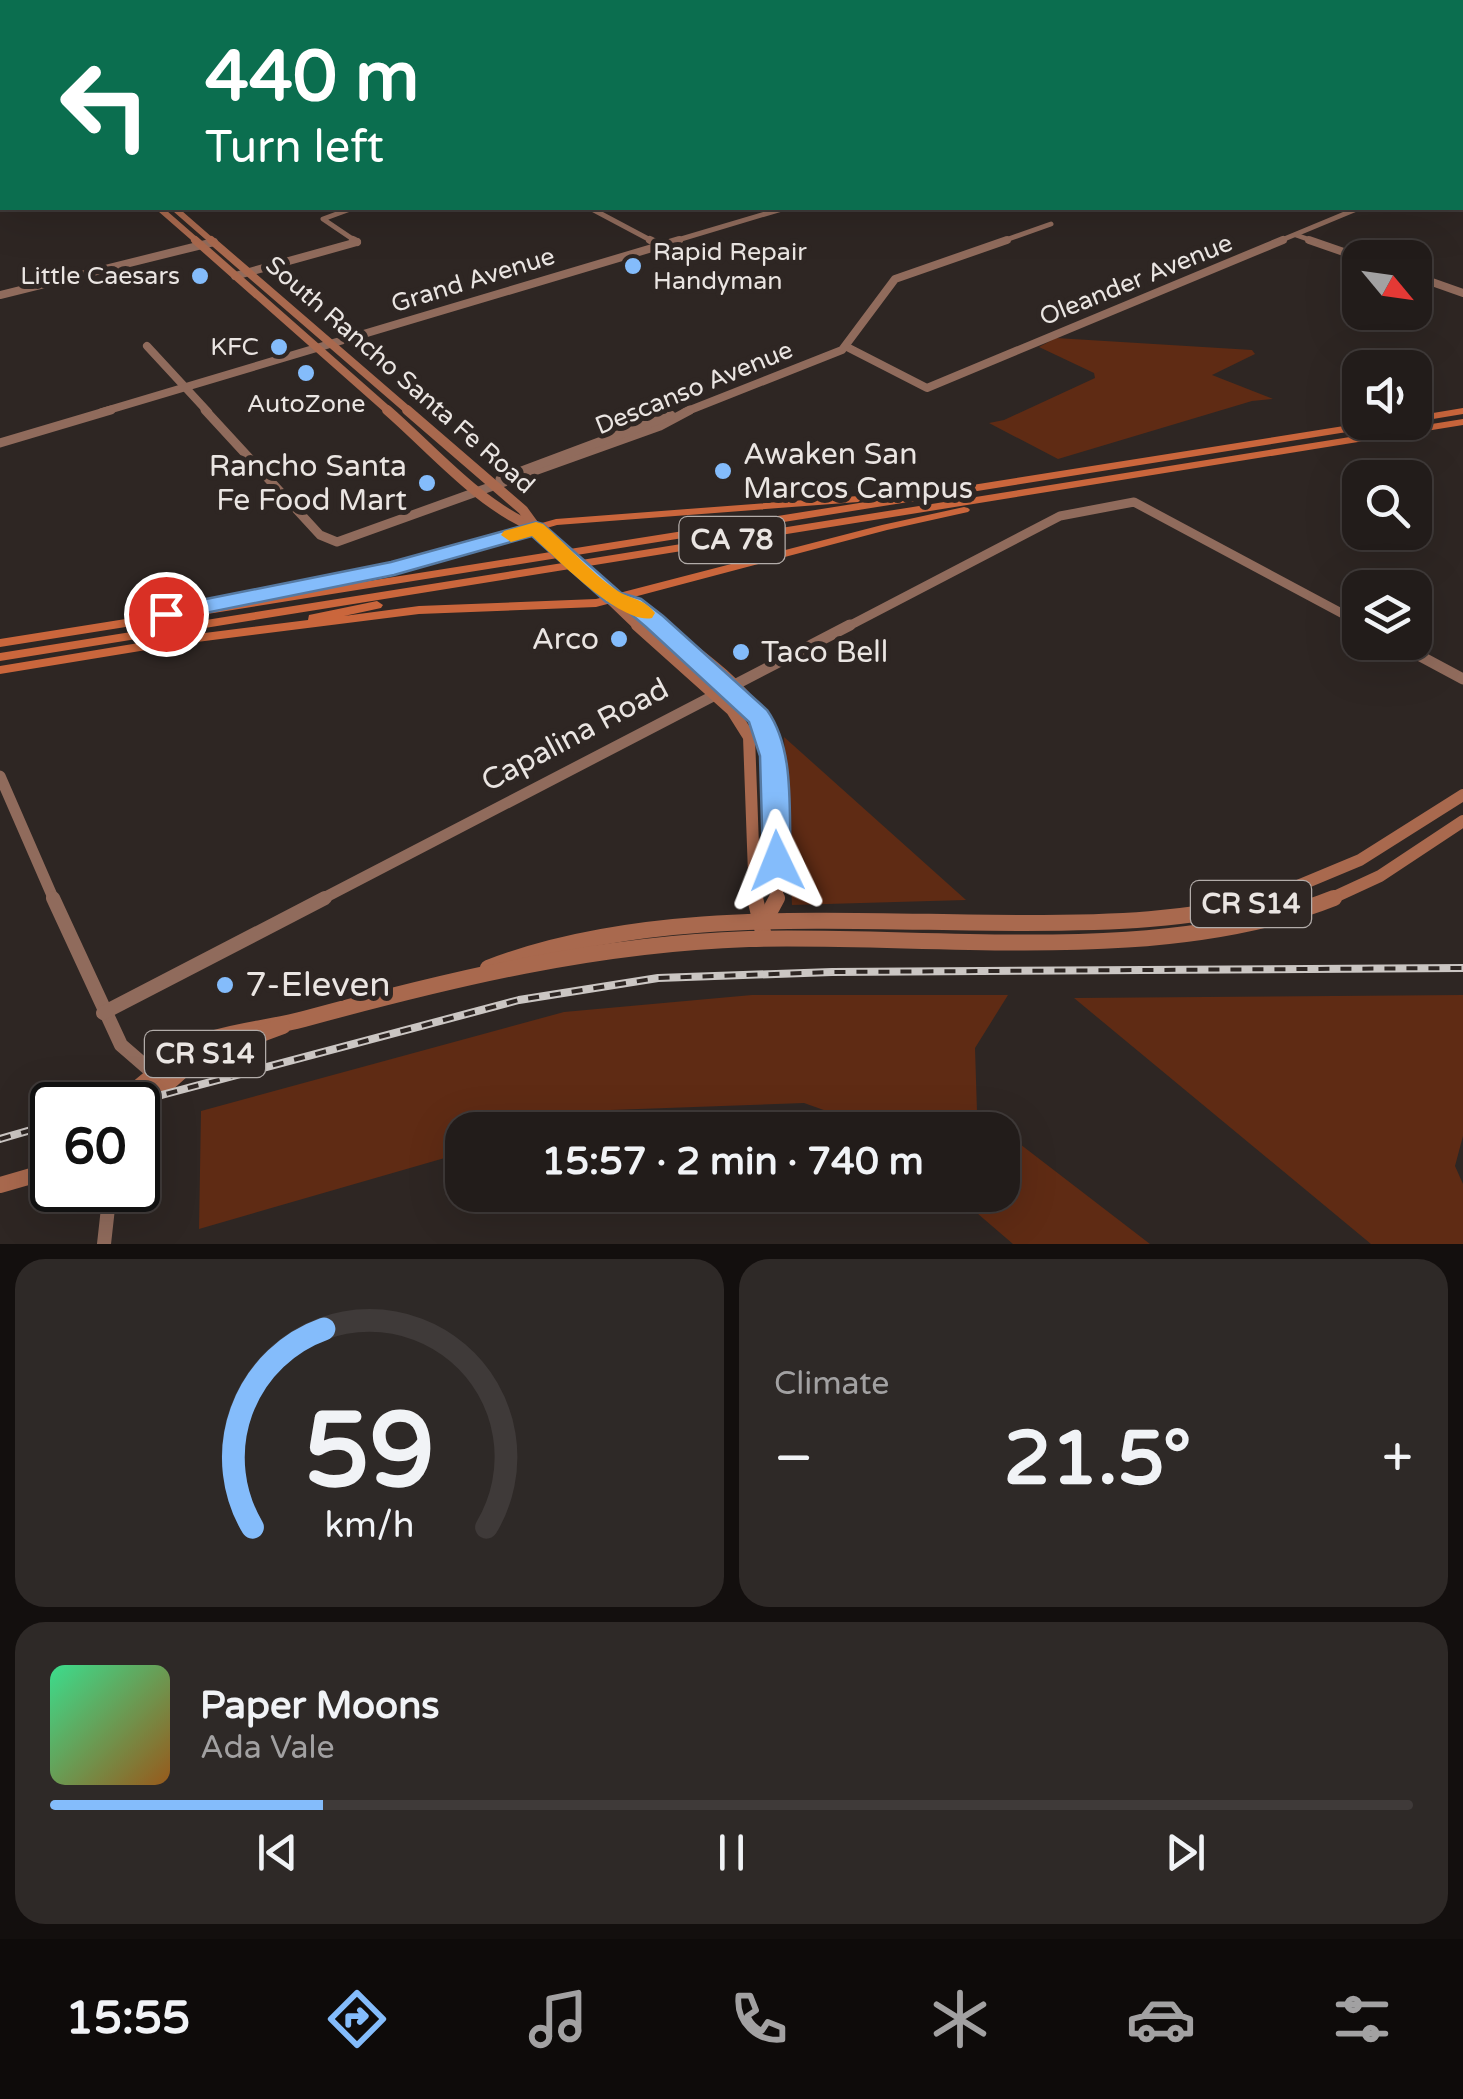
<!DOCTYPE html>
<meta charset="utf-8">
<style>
:root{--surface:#221c1a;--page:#2e2927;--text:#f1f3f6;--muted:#a2a1a2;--line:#3f3a39;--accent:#84bcfb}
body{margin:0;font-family:"Varela Round",sans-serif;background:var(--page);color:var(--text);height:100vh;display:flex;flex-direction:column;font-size:38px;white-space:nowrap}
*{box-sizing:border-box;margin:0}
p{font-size:32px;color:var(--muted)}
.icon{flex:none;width:55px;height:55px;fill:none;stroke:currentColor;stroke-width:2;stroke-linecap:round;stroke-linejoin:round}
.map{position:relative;height:1244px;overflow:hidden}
.drawer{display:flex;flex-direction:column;gap:15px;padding:15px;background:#130f0e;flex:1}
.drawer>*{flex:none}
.banner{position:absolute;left:0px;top:0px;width:1465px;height:210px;box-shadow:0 10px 40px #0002,0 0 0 2px var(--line);background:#0b6e4f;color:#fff;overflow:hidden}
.needle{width:65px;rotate:119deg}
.buttons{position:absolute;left:1342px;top:240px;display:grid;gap:20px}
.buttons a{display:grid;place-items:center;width:90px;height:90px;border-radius:20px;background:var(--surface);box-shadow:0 10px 40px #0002,0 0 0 2px var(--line);font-size:50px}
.speed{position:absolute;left:30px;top:1082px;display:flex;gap:20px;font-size:50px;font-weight:700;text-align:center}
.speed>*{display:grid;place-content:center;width:130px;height:130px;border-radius:50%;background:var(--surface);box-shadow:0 10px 40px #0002,0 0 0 2px var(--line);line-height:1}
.speed .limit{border:5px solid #111;border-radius:15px;background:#fff;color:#111}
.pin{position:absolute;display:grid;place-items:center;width:85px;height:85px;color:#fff;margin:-42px;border:5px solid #fff;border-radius:50%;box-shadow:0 2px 10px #0007}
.me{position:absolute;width:110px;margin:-55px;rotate:358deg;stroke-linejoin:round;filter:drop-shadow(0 0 8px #0008)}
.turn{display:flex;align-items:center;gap:35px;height:210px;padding:0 40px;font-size:45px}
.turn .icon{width:130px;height:130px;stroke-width:2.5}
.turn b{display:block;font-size:70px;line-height:85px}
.big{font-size:75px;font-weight:700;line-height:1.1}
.drawer .widget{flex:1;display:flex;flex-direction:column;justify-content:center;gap:15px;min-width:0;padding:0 35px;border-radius:30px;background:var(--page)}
.drawer .dial{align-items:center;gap:0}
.dial svg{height:260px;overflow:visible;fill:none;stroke:var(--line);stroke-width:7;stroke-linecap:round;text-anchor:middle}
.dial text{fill:var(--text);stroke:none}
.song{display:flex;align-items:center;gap:30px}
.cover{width:120px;height:120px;border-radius:15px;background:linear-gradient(135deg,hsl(150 70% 55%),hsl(30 70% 35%))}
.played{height:10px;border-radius:5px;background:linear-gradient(90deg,var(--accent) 20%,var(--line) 20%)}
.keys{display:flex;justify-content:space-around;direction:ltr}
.heat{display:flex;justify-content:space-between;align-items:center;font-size:55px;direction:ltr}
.drawer .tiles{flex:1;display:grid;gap:15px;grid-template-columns:1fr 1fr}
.widget:last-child{grid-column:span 2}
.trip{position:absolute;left:445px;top:1112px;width:575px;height:100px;border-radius:30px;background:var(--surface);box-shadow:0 10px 40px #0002,0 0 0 2px var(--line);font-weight:700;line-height:100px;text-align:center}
.menu{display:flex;height:160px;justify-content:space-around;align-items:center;background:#0e0b0a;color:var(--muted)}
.menu .icon{width:70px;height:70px}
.menu .on{color:var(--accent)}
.menu b{font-size:45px;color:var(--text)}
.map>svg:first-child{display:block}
.green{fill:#5f2b14}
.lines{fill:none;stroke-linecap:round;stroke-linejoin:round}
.secondary-far4{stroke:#906b5c;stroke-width:5}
.secondary-far3{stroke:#906b5c;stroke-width:8}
.secondary-far2{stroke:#906b5c;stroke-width:9}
.secondary-far1{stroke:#906b5c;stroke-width:11}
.secondary{stroke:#906b5c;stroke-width:14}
.primary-far5{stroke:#a9694e;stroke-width:5}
.primary-far4{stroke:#a9694e;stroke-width:6}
.primary-far3{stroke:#a9694e;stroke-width:8}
.primary-far2{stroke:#a9694e;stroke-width:10}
.primary-far1{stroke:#a9694e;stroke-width:12}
.primary{stroke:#a9694e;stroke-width:16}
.highway{fill:#ca663c;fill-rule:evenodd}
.rail-casing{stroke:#cbc6c3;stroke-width:8}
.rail{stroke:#2e2623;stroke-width:4;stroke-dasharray:11;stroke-linecap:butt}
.route{fill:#84bcfb;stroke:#567aa3;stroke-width:2.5}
.slow{fill:#f59e0b}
.poi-dot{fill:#84bcfb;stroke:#2e2623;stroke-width:4}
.labels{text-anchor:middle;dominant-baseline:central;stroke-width:10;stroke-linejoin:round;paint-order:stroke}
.far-poi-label{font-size:25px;fill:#eae5e2;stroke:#2e2623;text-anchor:end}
.far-street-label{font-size:25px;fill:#eae5e2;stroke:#2e2623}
.shield{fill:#2e2623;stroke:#b2aca9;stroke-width:2.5}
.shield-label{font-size:28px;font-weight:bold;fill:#eae5e2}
.poi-label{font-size:30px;fill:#eae5e2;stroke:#2e2623;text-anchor:start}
.street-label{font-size:30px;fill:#eae5e2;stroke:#2e2623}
.near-poi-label{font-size:35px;fill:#eae5e2;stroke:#2e2623;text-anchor:start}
</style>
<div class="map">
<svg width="1463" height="1244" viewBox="0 0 1463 1244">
<rect width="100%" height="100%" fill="#2e2623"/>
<g class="green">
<path d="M1056 338 1252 350 1255 354 1212 375 1273 399 1252 401 1058 459 989 423 1004 420 1095 378 1094 373 1039 347Z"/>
<path d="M784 737 966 900 792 905Z"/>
<path d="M752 995H1008L975 1048 977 1112 1001 1130H880L804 1103 611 1110 542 1130H462V1153L199 1229 201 1111 564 1012Z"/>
<path d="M1463 995V1136L1455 1166 1463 1184V1244H1371L1074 998Z"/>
<path d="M1003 1131 1150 1244H1013L956 1195H1002Z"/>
</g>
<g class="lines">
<g class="secondary-far4">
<path d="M756 0 761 2"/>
<path d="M1173 2 1184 0"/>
<path d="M353 208 323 219 357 242"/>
<path d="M590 208 654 242"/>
<path d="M1296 235 1316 242"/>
<path d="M671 242 785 208"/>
<path d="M1000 242 1051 224"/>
<path d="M1277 242 1359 208"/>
</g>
<g class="secondary-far3">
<path d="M353 240 357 242"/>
<path d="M650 240 660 245"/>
<path d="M1309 240 1361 258"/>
<path d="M235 276 357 242"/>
<path d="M1415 276 1463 293"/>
<path d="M0 295 214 242"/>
<path d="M147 346 208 412"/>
<path d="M847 347 927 388 1283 240"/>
<path d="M102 412 679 240"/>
<path d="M685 412 842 350 895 279 1007 240"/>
</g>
<g class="secondary-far2">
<path d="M205 410 320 535 337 542 660 426 690 410"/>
<path d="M0 443 111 410"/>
<path d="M500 479 671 415"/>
<path d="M845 628 1060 516 1134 502 1360 623"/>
</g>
<g class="secondary-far1">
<path d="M1394 642 1463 679"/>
<path d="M0 776 54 900"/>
<path d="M320 900 850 625"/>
</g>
<g class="secondary">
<path d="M53 898 121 1045 151 1071"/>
<path d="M103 1013 325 898"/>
<path d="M104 1244 110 1190"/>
</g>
<g class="primary-far5">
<path d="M0 2 21 0"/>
<path d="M15 2 36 0"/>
<path d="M0 56 2 60"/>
</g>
<g class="primary-far4">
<path d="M159 208 198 242"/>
<path d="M174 208 213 242"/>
</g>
<g class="primary-far3">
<path d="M195 240 390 412"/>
<path d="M211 240 410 412"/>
</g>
<g class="primary-far2">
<path d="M387 410C432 449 480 506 536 528"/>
<path d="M407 410 523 510 536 528 640 628"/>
<path d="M613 598 662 628"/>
</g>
<g class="primary-far1">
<path d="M637 625 732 710 749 737 755 900"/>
<path d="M659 625C694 651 744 685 765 725 779 753 782 868 776 900"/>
<path d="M1264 900 1360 860 1463 795"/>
<path d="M1328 900 1380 876 1463 821"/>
</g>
<g class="primary">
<path d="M755 898 763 932"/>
<path d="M763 924 777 898"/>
<path d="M488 968C650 905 851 923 1024 923 1107 923 1192 921 1273 898"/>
<path d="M117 1105 173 1059 215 1038C245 1029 274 1027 304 1019 451 979 595 944 749 939 933 934 1161 967 1334 898"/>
<path d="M138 1110 196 1058 283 1026"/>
<path d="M0 1185 52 1170"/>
</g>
<g class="highway">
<path d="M1463 408V414L1415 422V416Z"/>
<path d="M1463 419V425L0 661V653Z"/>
<path d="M1369 422H1396L1391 425 0 647V639L276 595 272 592 274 589 392 565 556 519 858 496 863 499 858 502 557 525 398 571 293 593Z"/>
<path d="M964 507 968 508 970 510 968 512 887 530 596 607 419 614 189 643 0 674V666L181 636 308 620 309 615 377 601 383 605 381 608 344 616 419 606 596 599 882 525Z"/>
</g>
<defs>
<g id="rail">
<path d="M124 1105 519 1000 658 978 832 972 1463 968"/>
<path d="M0 1139 52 1124"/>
</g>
</defs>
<use href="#rail" class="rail-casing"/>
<use href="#rail" class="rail"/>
</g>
<path class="route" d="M536 522 543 524 621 593 641 599 663 616 767 710C796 751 788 812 791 861L787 868 777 872 767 868 763 861 760 756 749 722 646 627 625 609 606 602 532 536 394 575 166 621 154 614 166 607 391 562Z"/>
<path class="slow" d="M536 522 543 524C566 544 596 578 621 593 635 600 645 600 655 613L652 618C621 625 555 557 532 536L511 542 501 535 504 531Z"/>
<g class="poi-dot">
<circle cx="633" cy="266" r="10"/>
<circle cx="200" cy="276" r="10"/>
<circle cx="279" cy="347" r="10"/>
<circle cx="306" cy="373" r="10"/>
<circle cx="723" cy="471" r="10"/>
<circle cx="427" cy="483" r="10"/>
<circle cx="619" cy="639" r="10"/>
<circle cx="741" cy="652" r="10"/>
<circle cx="225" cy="985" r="10"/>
</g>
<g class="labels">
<g class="far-poi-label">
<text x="653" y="252" text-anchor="start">Rapid Repair<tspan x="653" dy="29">Handyman</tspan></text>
<text x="180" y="276">Little Caesars</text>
<text x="259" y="347">KFC</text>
<text x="306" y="404" text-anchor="middle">AutoZone</text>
</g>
<g class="far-street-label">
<text transform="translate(473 280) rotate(-17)">Grand Avenue</text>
<text transform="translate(1136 280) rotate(-22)">Oleander Avenue</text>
<text transform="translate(400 375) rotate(41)">South Rancho Santa Fe Road</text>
<text transform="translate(694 388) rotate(-22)">Descanso Avenue</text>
</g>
<g class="shield">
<rect x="679.5" y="517" width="105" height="46" rx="8"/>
<rect x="1191" y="881" width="120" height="46" rx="8"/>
<rect x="145" y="1031" width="120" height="46" rx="8"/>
</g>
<g class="shield-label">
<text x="732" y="540">CA 78</text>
<text x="1251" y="904">CR S14</text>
<text x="205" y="1054">CR S14</text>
</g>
<g class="poi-label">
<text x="743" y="454">Awaken San<tspan x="743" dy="34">Marcos Campus</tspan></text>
<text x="407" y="466" text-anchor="end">Rancho Santa<tspan x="407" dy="34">Fe Food Mart</tspan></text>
<text x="599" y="639" text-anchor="end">Arco</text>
<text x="761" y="652">Taco Bell</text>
</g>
<g class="street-label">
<text transform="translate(575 735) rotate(-28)">Capalina Road</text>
</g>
<g class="near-poi-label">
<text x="245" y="985">7-Eleven</text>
</g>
</g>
</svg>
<div class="buttons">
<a><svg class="needle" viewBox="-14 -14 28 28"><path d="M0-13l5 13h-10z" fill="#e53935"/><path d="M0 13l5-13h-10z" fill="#a2a1a2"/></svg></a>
<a><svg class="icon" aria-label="sound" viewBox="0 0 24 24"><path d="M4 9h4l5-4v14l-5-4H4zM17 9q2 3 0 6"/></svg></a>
<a><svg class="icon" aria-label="search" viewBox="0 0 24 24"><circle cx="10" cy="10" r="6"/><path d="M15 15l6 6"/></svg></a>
<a><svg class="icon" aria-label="layers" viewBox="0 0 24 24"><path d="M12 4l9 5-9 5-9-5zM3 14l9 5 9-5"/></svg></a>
</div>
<div class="speed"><div class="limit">60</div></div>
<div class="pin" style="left:166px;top:614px;background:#d93025"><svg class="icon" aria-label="arrive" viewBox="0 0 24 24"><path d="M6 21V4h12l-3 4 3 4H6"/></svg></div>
<svg class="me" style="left:777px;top:861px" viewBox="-20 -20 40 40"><path d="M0-17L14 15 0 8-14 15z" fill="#84bcfb" stroke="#fff" stroke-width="4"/></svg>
<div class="trip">15:57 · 2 min · 740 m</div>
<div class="banner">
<div class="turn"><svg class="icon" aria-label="left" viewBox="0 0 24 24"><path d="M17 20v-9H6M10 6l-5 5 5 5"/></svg><div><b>440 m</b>Turn left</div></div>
</div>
</div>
<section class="drawer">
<div class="tiles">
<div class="widget dial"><svg viewBox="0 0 100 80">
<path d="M14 69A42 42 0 1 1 86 69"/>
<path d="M14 69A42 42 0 0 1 36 8" stroke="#84bcfb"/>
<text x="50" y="56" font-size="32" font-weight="700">59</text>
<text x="50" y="72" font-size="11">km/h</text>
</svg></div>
<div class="widget"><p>Climate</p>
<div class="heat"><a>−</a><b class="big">21.5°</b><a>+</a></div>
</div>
<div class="widget">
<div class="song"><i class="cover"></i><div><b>Paper Moons</b><p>Ada Vale</p></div></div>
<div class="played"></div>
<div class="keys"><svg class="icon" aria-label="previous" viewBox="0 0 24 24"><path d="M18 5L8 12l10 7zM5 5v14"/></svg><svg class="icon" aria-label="pause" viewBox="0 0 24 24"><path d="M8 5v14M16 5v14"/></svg><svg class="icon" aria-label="next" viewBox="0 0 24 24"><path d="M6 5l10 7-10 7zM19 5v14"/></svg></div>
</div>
</div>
</section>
<nav class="menu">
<b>15:55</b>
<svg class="icon on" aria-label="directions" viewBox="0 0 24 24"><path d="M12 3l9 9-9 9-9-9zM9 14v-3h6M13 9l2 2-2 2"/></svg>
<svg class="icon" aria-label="music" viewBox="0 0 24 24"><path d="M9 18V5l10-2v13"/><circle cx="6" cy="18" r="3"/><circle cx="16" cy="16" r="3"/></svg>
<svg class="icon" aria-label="phone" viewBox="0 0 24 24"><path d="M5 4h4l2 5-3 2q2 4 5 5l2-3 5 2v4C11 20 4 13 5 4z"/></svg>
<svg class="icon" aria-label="climate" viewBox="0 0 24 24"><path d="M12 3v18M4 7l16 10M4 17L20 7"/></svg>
<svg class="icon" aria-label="car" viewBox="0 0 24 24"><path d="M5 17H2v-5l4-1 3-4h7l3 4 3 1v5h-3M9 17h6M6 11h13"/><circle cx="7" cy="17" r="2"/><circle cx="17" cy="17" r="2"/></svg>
<svg class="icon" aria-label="filters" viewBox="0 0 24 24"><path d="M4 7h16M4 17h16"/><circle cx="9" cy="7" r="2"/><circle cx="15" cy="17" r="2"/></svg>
</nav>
